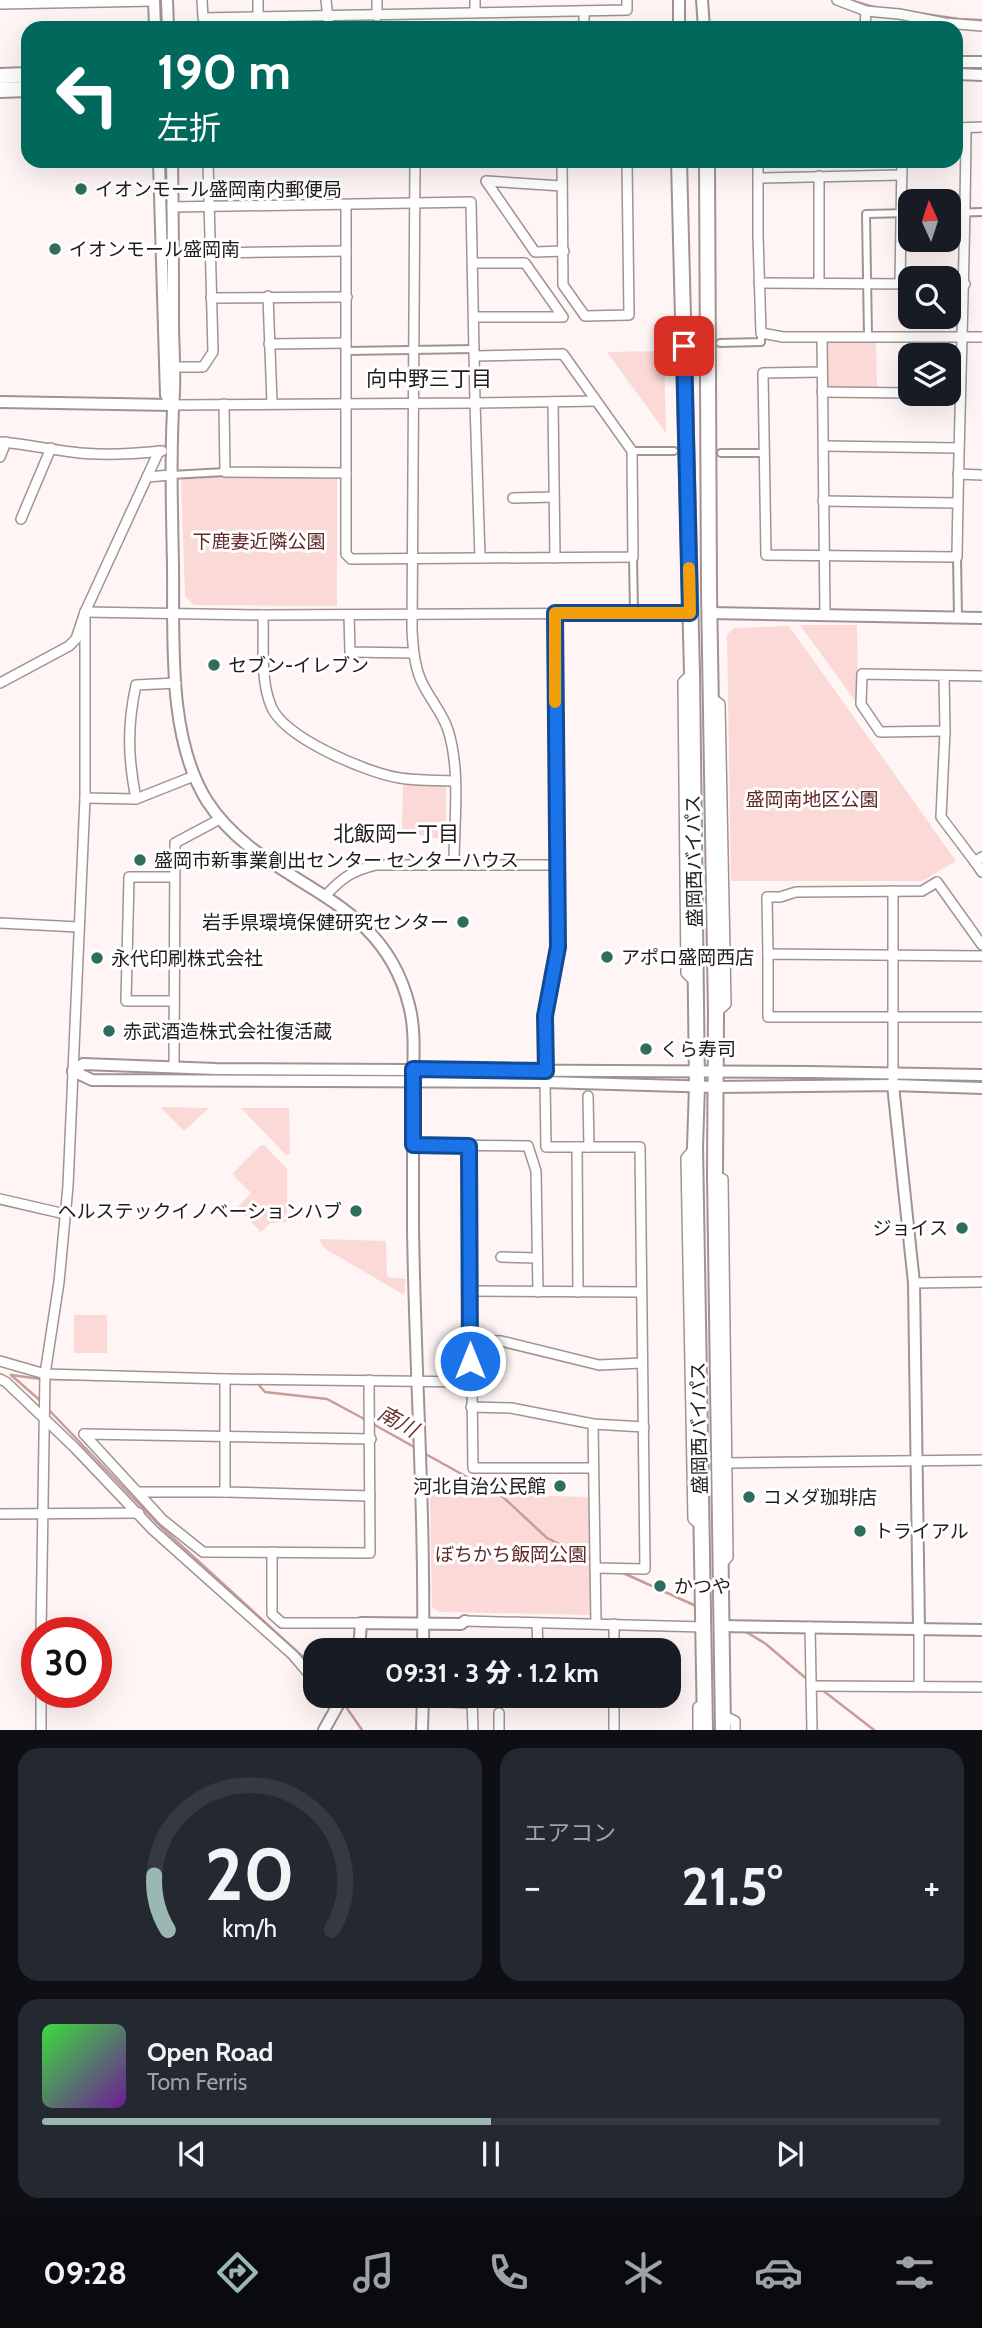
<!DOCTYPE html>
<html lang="ja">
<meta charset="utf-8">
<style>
:root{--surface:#171b24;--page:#242831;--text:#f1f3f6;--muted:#9ea1a6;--line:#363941;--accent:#9ab7b1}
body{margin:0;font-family:Cabin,"Noto Sans JP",sans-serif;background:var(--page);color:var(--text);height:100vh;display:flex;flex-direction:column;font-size:26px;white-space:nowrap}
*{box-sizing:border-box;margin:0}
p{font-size:23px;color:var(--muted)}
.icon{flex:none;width:38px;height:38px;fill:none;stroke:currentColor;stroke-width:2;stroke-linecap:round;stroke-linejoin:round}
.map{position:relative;height:1730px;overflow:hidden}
.side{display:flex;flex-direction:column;gap:18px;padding:18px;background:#0d0f14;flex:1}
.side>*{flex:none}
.banner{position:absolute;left:21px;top:21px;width:942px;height:147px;border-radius:21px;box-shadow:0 7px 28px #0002;background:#00695c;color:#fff;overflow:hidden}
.needle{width:46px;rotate:357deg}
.controls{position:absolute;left:898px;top:189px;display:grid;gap:14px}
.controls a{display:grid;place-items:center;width:63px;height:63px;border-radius:14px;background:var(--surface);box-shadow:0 7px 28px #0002;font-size:35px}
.speed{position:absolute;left:21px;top:1617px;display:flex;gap:14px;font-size:35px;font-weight:700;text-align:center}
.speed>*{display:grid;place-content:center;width:91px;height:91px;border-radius:50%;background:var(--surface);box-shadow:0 7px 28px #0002;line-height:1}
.speed .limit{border:10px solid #d22;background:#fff;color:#111}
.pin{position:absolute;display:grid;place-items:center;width:60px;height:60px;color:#fff;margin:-30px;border-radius:14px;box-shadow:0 4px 10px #0006}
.me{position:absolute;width:77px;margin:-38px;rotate:0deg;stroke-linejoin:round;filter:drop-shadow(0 0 5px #0008)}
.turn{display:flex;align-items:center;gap:24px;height:147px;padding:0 21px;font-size:32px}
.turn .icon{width:91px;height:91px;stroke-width:2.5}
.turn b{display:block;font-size:49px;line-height:60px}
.big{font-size:52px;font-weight:800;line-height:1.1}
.side .tile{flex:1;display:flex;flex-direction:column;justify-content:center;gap:10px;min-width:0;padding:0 24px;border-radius:21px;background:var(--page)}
.side .dial{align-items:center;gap:0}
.dial svg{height:182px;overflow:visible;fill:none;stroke:var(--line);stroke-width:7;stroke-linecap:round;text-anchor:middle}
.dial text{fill:var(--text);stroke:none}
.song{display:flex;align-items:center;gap:21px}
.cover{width:84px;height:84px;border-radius:10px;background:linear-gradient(135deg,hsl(120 70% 55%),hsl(280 70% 35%))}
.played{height:7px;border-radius:4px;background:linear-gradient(90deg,var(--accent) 50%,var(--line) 50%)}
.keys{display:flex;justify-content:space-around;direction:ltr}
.heat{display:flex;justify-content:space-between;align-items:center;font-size:38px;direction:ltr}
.side .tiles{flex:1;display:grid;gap:18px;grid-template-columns:1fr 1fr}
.tile:last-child{grid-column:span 2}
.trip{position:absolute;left:303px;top:1638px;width:378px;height:70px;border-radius:21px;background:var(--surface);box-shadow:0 7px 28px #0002;font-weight:800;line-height:70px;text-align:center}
.tabs{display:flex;height:112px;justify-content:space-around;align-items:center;background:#090b0e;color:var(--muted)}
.tabs .icon{width:49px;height:49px}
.tabs .selected{color:var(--accent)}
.tabs b{font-size:32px;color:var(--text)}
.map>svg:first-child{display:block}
.green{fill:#fad9d7}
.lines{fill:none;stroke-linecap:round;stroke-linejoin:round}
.stream{stroke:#ca9c99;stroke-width:2.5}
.pedestrian-tunnel{stroke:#ded4d4;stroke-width:6;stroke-dasharray:6 3;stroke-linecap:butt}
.pedestrian-casing{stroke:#a19392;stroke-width:10}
.minor-casing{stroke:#a19392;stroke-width:12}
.tertiary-casing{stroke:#a19392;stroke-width:14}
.trunk-casing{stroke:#a19392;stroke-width:18}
.pedestrian{stroke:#fff;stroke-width:6}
.minor{stroke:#fff;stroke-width:9}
.tertiary{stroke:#fff;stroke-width:10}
.trunk{stroke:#fff;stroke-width:14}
.route-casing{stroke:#114b97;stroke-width:18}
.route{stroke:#1a73e8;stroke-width:12}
.slow{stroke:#f59e0b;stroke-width:12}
.poi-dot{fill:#2f6e5c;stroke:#fff;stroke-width:2.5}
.labels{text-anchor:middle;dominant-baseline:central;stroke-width:6;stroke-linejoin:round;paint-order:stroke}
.poi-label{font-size:19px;fill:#211c1c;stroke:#fff;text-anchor:start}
.park-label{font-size:19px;fill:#622828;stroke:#fff}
.street-label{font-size:19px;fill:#211c1c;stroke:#fff}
.neighbourhood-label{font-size:21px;fill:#211c1c;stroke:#fff}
.water-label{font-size:21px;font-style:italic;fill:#6c3131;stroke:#fff}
</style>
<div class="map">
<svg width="982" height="1730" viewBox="0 0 982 1730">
<rect width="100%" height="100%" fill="#fff5f5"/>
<g class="green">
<path d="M827 341H876L877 391 825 389 824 344Z"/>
<path d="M664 351 666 433 607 352Z"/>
<path d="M337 475V606L194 605 185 596 181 477Z"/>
<path d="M800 625H857L858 705Z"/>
<path d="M789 626 956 861 922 881H731L727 635 734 628Z"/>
<path d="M403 784H446V840L402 831Z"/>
<path d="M163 1107 209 1108 184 1131 161 1108Z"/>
<path d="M241 1108H289L290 1154 286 1155Z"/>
<path d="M261 1145H264L287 1169V1222L270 1223 261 1232 237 1208 251 1193 232 1174Z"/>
<path d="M319 1239 386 1241 387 1277 406 1279 404 1295 324 1248Z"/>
<rect x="74" y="1315" width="33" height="38"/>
<path d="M430 1493 591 1497 593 1613 590 1615 440 1612 432 1607Z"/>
</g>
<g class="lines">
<g class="stream">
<path d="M850 0 877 8"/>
<path d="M891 9 959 19 982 20"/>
<path d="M11 1375 43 1403"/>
<path d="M11 1375 41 1379"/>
<path d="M52 1379 98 1380"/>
<path d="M258 1384 265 1392 327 1399 368 1421"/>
<path d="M48 1409 161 1527 315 1668"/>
<path d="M373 1424 416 1448"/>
<path d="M422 1452 503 1497 547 1538 592 1560"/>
<path d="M621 1572 696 1606"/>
<path d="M743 1630 766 1644 809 1681"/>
<path d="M821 1689 874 1730"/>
<path d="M344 1704 362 1730"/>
</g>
<path class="pedestrian-tunnel" d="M683 607 719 606"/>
<defs>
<g id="pedestrian">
<path d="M948 213 982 212"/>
<path d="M868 337 866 214 910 213"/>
<path d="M720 343 761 342V333"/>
<path d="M346 351 475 349"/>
<path d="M632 451H674"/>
<path d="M721 453H764"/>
<path d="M171 475 225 472"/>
<path d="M633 557 634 613"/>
<path d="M957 557 958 618"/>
</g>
<g id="minor">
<path d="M202 0 203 18 627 10V0"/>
<path d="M258 0V17"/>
<path d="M326 0 329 28"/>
<path d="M377 0V16"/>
<path d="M475 0V13"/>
<path d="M837 0 866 11 899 14 945 23 982 26"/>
<path d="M0 4 154 1"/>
<path d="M584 11V28"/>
<path d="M865 28 866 11"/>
<path d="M956 128 982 127"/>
<path d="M415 161 412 630C413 646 414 663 420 678 427 696 442 711 448 730 461 771 454 821 454 864"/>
<path d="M562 161 563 285 585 316 629 315 627 161"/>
<path d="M758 161V236L761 333 783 337H982"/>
<path d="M819 176V283"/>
<path d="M758 178 902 175"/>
<path d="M562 186 486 181 535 252 564 251"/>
<path d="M346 205V554L351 559 633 557 632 451 563 354 475 356"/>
<path d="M210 253 346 251"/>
<path d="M473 263H525L563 317H474"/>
<path d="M759 283 910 284"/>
<path d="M900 284 902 161"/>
<path d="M948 284H965"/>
<path d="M268 296 272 403"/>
<path d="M211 298 347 297"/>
<path d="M822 338 825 615"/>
<path d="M269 344 346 343"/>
<path d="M174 367H203L213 352 208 161"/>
<path d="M822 372 763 373 766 555 957 557C959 414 965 271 966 128"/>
<path d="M822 392 910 393"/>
<path d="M553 402 555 558"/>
<path d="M224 404 225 472 346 473"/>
<path d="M172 405 475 403 471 202 172 207"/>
<path d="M0 442C25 444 48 449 72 452 101 456 133 454 162 451"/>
<path d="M824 446 958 448"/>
<path d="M0 457 6 442"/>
<path d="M958 474 982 475"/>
<path d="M147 477 171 475"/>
<path d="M513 498 554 497"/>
<path d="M823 501 957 503"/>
<path d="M21 519 51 448"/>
<path d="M480 558 475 403 596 401"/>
<path d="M85 612 263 615C264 645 260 679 271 706 284 738 367 773 400 778 418 781 437 780 454 781"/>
<path d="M263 615 690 613"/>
<path d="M349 615 350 652 413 653"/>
<path d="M692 673 683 682 686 973 695 982"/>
<path d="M944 676 945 731 880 732 861 704 862 674 982 676"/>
<path d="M0 683 69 646 76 639 85 612 159 451"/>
<path d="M712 698 720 704 726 1004 716 1013"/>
<path d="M945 731 941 817 975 862 982 857"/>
<path d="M85 798 136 799 194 776"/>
<path d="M136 799C128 758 127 726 136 685L176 683"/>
<path d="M975 862 982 872"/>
<path d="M326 895C343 877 352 871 376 865H557L555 613"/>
<path d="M0 923 78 927"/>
<path d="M768 954 767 897H780L796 892 922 891 937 882 982 945"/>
<path d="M982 956 768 954V1017H982"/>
<path d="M173 1001H126L129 877H174"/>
<path d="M174 1066 175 843 220 819"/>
<path d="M546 1071 545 1016 557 947V865"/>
<path d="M893 1079V891"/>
<path d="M545 1082 546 1147H640L645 1569 595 1568"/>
<path d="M588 1096 589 1147"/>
<path d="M413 1145 528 1146 536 1171 538 1292"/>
<path d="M469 1146 473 1468H593"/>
<path d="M577 1147 578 1292"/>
<path d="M695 1147 686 1158 693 1519 701 1526"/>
<path d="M715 1176 723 1179 728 1557 721 1565"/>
<path d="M0 1199 65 1214"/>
<path d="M501 1257 537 1258"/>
<path d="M914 1283 982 1282"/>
<path d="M470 1291 641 1292"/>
<path d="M470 1340 501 1341 599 1365 642 1363"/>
<path d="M0 1361 45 1374 225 1379 470 1382"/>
<path d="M0 1379 6 1382 75 1448 153 1530 293 1655 315 1681"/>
<path d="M225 1379V1492L370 1496"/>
<path d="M471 1407 511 1408 593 1424 644 1427"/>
<path d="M593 1424 596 1623"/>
<path d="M84 1434 163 1520 203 1552 370 1553 369 1380"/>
<path d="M84 1434 371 1439"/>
<path d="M728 1463 982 1460"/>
<path d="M138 1492H225"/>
<path d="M0 1514 139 1513"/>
<path d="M272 1552V1614L282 1623H361"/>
<path d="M465 1621 704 1627"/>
<path d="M537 1623 538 1650"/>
<path d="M614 1624V1650"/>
<path d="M810 1627 812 1730"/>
<path d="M41 1633 45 1374 59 1282 68 1186 85 798V612"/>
<path d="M811 1686 982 1687"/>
<path d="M919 1686V1629"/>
<path d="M41 1692V1730"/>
<path d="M328 1696 337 1706"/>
<path d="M472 1696 473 1730"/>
<path d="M448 1702 473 1703"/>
<path d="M722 1715 735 1721V1730"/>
<path d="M499 1730V1713"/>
<path d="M614 1730V1696"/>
<path d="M698 1730V1707"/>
</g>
<g id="tertiary">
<path d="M154 0 155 28"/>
<path d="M167 0 168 28"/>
<path d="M702 0 704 28"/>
<path d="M679 28V0"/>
<path d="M956 62H982"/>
<path d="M956 74 982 75"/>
<path d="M159 161 166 395 172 405"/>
<path d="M172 161C173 214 173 267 173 320 173 344 175 368 174 392 170 451 172 509 173 567 174 640 167 737 207 801 264 889 380 888 409 1005 416 1031 413 1058 413 1085 413 1132 413 1180 413 1228 415 1369 425 1509 423 1650"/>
<path d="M0 402 172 405"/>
<path d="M710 613 982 618"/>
<path d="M73 1071 83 1064 216 1069 809 1072 982 1075"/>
<path d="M73 1071 92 1080 545 1082 715 1087 893 1085 982 1088"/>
<path d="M893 1085 914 1283 919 1629"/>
<path d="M721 1626 982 1630"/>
<path d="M359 1650 361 1623 461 1624 465 1621"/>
<path d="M324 1730 343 1696"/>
<path d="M422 1730 423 1696"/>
</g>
<g id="trunk">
<path d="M0 76 28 75"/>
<path d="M0 90 28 89"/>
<path d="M679 161 692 673 697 1086 695 1147 705 1730"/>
<path d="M707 161 709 591 716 1013 715 1176 723 1730"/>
</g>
</defs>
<use href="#pedestrian" class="pedestrian-casing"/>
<use href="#minor" class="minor-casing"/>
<use href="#tertiary" class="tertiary-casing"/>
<use href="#trunk" class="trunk-casing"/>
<use href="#pedestrian" class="pedestrian"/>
<use href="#minor" class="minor"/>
<use href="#tertiary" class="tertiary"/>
<use href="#trunk" class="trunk"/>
</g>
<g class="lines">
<defs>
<path id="route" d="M470 1361 469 1146 413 1145V1069L546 1071 545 1016 558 947 555 613H690L684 346"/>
</defs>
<use href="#route" class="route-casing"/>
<use href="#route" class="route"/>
<path class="slow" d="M555 702V613H690L689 568"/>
</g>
<g class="poi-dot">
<circle cx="81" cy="189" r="7"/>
<circle cx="55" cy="249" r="7"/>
<circle cx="214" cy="665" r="7"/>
<circle cx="140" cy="860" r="7"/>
<circle cx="463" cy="922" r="7"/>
<circle cx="607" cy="957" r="7"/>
<circle cx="97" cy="958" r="7"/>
<circle cx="109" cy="1031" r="7"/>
<circle cx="646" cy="1049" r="7"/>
<circle cx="356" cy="1211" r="7"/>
<circle cx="962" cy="1228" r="7"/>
<circle cx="560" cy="1486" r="7"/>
<circle cx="749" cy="1497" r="7"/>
<circle cx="860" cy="1531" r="7"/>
<circle cx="660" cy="1586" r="7"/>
</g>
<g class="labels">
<g class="poi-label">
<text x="95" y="189">イオンモール盛岡南内郵便局</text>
<text x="69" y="249">イオンモール盛岡南</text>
<text x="228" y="665">セブン-イレブン</text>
<text x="154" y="860">盛岡市新事業創出センター センターハウス</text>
<text x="449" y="922" text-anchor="end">岩手県環境保健研究センター</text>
<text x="621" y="957">アポロ盛岡西店</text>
<text x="111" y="958">永代印刷株式会社</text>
<text x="123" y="1031">赤武酒造株式会社復活蔵</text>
<text x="660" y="1049">くら寿司</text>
<text x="342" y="1211" text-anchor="end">ヘルステックイノベーションハブ</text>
<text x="948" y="1228" text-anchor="end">ジョイス</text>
<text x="546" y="1486" text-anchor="end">河北自治公民館</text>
<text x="763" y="1497">コメダ珈琲店</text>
<text x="874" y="1531">トライアル</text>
<text x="674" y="1586">かつや</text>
</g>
<g class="park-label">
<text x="259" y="541">下鹿妻近隣公園</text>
<text x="812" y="799">盛岡南地区公園</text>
<text x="511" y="1554">ぼちかち飯岡公園</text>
</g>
<g class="street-label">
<text transform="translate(694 861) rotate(-91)">盛岡西バイパス</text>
<text transform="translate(699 1428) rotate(-91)">盛岡西バイパス</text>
</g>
<g class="neighbourhood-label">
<text x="429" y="378">向中野三丁目</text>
<text x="396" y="833">北飯岡一丁目</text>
</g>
<g class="water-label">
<text transform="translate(398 1421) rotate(29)">南川</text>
</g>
</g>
</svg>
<div class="controls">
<a><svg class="needle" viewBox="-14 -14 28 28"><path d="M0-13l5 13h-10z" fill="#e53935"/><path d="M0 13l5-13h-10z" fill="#9ea1a6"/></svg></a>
<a><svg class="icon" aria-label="search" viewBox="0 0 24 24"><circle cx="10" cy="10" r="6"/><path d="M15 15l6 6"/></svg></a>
<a><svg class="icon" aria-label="layers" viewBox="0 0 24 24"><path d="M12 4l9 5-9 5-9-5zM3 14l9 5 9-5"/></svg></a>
</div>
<div class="speed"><div class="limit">30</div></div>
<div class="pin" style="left:684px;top:346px;background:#d93025"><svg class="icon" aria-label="arrive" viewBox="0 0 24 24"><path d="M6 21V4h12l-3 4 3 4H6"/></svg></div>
<svg class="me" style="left:470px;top:1361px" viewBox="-20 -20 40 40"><circle r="17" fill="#1a73e8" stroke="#fff" stroke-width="3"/><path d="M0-11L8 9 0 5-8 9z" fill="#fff"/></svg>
<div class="trip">09:31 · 3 分 · 1.2 km</div>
<div class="banner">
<div class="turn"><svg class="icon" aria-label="left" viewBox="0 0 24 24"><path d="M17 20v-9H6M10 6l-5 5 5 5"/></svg><div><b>190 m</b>左折</div></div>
</div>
</div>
<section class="side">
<div class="tiles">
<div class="tile dial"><svg viewBox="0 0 100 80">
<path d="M14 69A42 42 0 1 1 86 69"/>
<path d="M14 69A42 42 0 0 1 8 45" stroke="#9ab7b1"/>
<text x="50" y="56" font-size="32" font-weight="700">20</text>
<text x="50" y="72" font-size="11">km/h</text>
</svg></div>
<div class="tile"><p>エアコン</p>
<div class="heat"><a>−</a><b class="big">21.5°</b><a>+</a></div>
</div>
<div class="tile">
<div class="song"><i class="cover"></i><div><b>Open Road</b><p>Tom Ferris</p></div></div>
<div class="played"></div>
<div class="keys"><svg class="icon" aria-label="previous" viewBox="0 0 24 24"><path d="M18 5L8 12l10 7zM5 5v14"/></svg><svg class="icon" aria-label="pause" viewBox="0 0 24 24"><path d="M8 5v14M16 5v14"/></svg><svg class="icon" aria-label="next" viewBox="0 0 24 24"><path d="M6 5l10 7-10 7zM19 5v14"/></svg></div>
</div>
</div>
</section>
<nav class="tabs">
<b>09:28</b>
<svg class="icon selected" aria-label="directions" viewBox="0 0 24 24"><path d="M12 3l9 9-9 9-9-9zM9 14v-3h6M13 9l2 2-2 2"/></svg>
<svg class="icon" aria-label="music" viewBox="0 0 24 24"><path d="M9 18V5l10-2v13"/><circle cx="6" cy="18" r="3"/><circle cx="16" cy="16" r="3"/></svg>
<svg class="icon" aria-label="phone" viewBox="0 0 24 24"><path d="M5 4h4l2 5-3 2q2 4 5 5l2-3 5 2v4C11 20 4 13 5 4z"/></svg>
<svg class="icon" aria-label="climate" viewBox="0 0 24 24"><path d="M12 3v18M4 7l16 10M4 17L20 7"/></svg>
<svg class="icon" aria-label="car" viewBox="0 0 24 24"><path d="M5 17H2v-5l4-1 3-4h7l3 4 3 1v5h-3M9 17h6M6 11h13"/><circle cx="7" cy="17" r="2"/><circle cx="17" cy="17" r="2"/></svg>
<svg class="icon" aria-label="filters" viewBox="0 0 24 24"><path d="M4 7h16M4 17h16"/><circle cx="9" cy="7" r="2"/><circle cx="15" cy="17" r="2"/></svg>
</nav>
